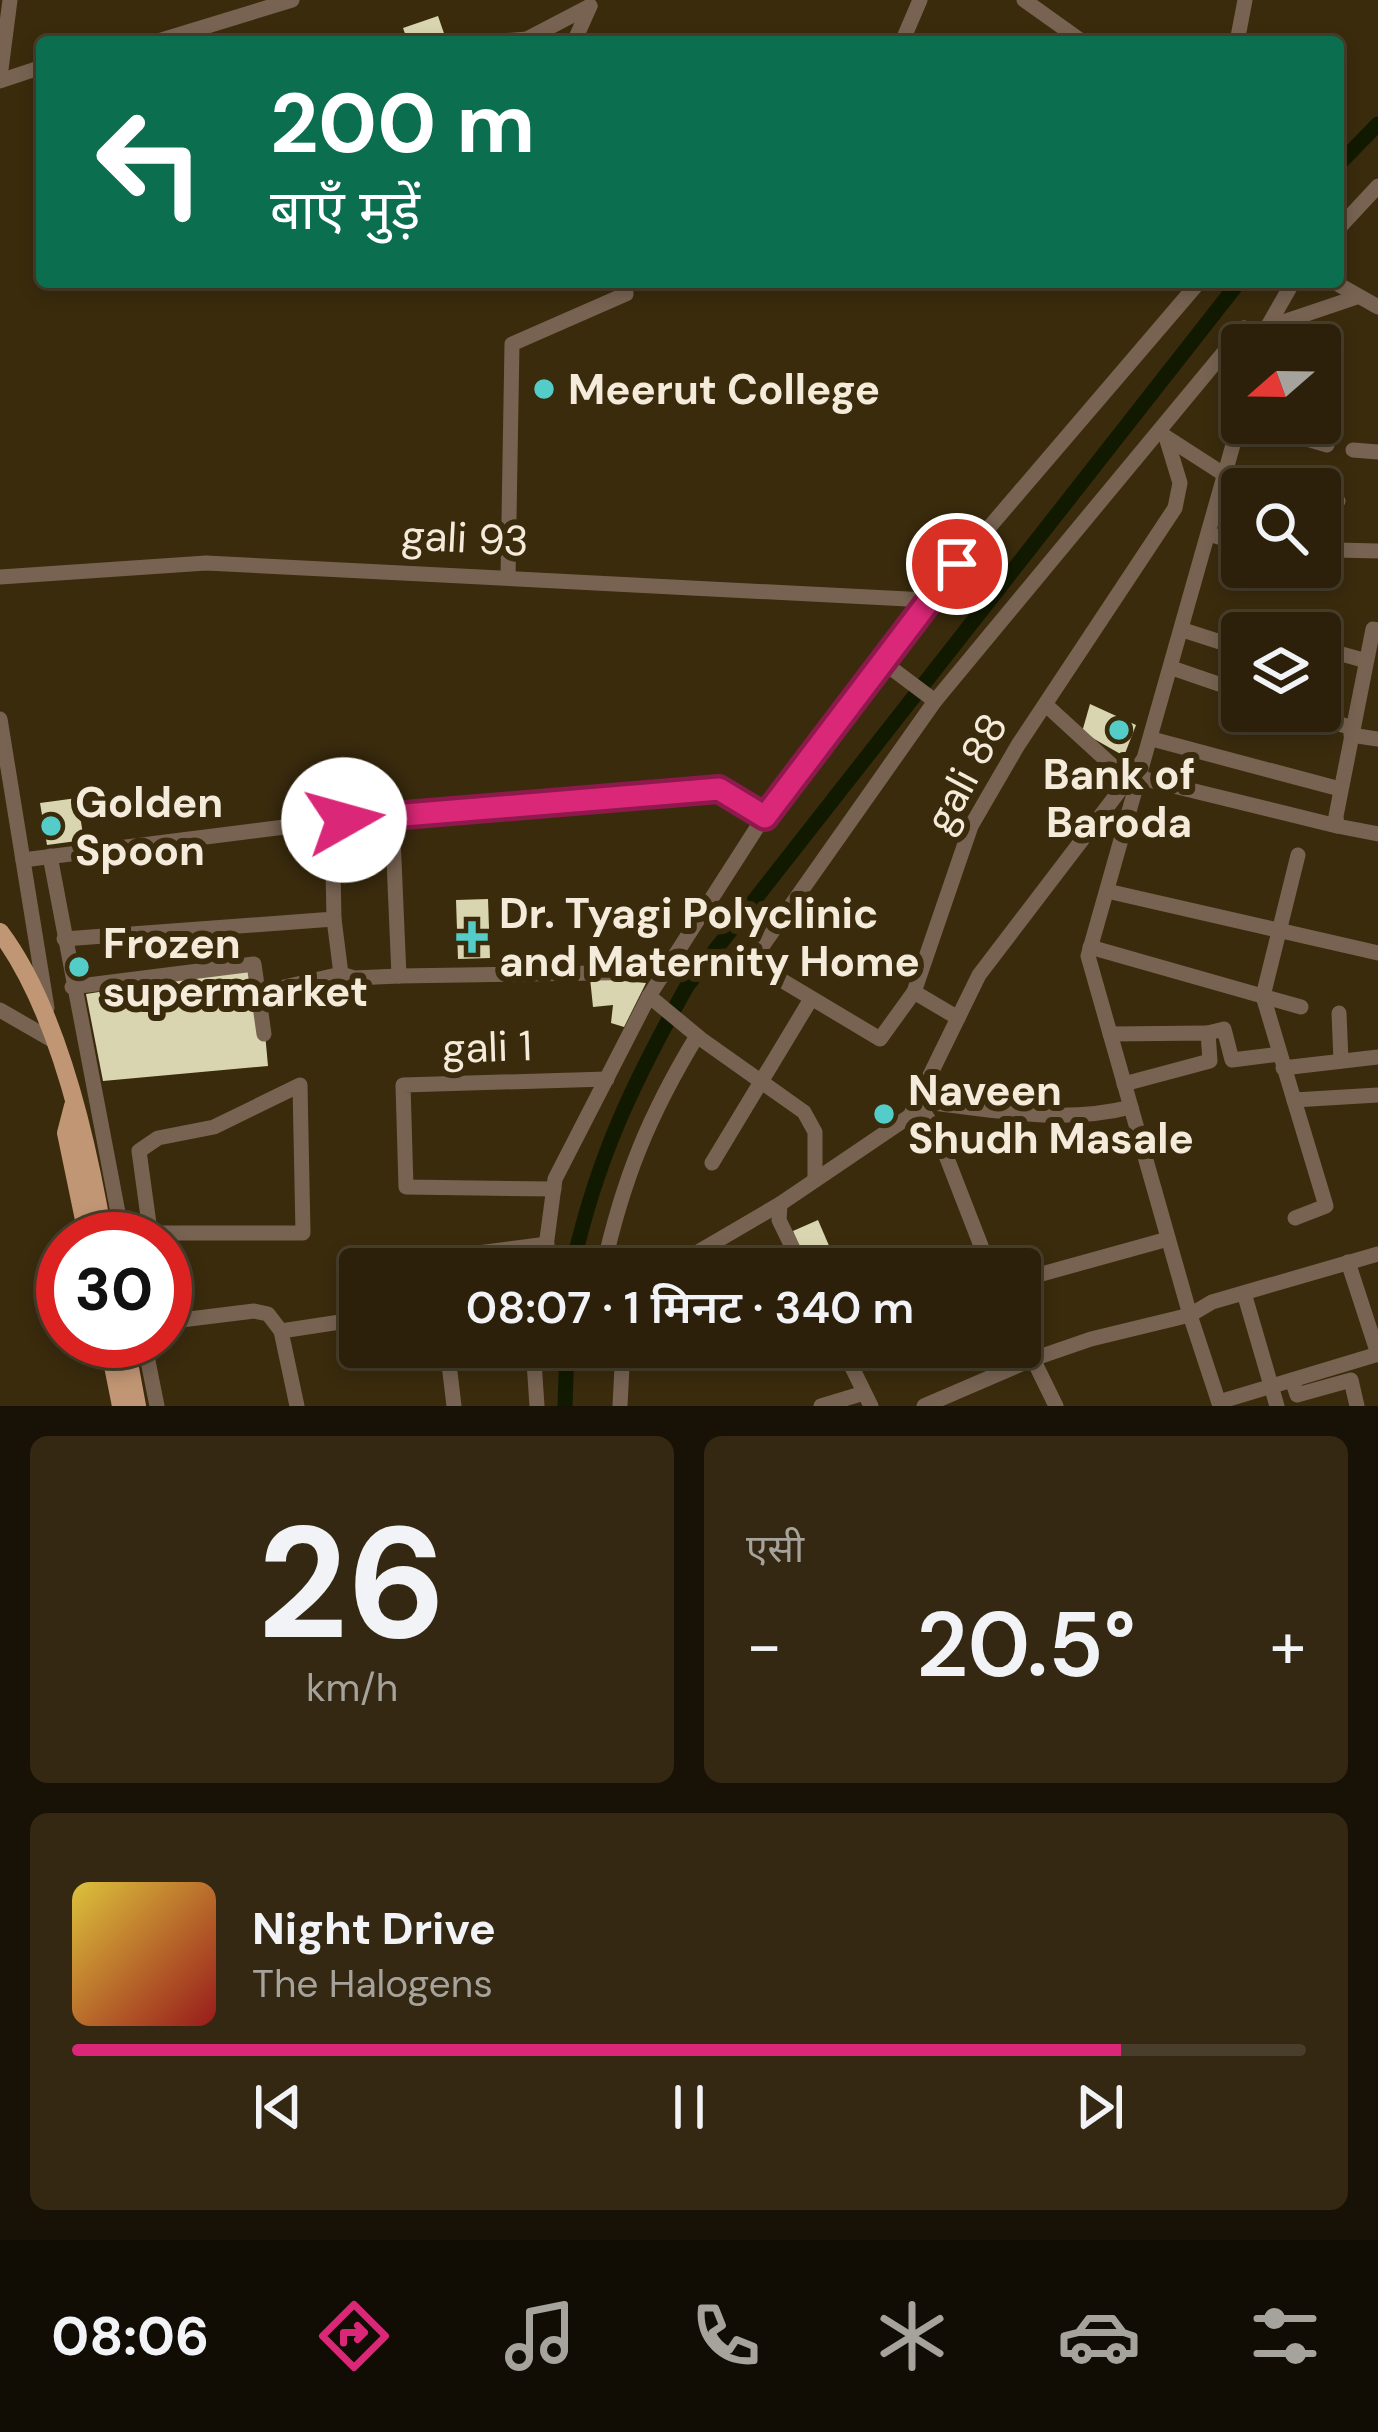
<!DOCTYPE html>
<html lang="hi">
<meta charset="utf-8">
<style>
:root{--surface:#2c200a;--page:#342813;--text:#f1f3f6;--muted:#a6a39c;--line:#483e2b;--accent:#db2777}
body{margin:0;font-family:"DM Sans","Noto Sans Devanagari",sans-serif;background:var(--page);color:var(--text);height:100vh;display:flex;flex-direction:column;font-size:45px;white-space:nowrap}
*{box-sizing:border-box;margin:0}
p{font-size:39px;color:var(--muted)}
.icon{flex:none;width:66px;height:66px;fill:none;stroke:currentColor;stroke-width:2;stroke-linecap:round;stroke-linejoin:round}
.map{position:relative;height:1406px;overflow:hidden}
.drawer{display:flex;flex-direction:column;gap:30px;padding:30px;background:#181206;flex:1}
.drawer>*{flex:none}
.top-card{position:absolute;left:36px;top:36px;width:1308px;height:252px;border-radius:12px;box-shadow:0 6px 18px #0003,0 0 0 3px var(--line);background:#0b6e4f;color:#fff;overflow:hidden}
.needle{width:78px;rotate:250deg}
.buttons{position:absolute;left:1221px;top:324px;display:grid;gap:24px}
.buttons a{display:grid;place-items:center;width:120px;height:120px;border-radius:12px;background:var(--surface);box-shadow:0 6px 18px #0003,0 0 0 3px var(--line);font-size:60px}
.speed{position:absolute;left:36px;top:1212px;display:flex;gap:24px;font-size:60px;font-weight:700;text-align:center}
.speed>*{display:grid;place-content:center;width:156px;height:156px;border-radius:50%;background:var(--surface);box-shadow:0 6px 18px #0003,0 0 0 3px var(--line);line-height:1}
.speed .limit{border:18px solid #d22;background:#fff;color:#111}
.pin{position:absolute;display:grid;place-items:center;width:102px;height:102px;color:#fff;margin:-51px;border:6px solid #fff;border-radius:50%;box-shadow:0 3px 12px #0007}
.me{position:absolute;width:132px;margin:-66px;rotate:83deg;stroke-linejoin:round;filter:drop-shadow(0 0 9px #0008)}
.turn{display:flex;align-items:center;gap:42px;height:252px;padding:0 36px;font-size:54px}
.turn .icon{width:156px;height:156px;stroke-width:2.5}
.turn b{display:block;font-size:84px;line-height:102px}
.big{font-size:90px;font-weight:600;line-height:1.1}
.drawer .widget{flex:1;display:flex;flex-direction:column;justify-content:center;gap:18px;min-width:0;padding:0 42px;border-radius:18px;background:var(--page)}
.drawer .dial{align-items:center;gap:0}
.dial b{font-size:156px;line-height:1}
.song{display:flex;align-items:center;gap:36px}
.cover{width:144px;height:144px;border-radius:18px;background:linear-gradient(135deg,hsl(50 70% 55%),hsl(0 70% 35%))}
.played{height:12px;border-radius:6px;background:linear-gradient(90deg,var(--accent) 85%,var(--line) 85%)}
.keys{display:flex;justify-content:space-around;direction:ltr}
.heat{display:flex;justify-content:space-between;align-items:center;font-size:66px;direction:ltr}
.drawer .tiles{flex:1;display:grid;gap:30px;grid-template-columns:1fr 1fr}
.widget:last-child{grid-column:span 2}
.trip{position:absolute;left:339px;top:1248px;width:702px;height:120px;border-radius:12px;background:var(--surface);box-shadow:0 6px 18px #0003,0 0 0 3px var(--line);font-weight:600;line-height:120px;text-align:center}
.tab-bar{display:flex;height:192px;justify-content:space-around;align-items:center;background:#120d04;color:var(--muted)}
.tab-bar .icon{width:84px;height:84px}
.tab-bar .on{color:var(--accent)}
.tab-bar b{font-size:54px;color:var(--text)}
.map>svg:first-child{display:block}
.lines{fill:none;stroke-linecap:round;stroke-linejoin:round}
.canal{stroke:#111a01;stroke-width:15}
.building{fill:#d8d5b0}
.minor{stroke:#786352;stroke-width:15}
.major{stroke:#c19674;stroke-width:18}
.route-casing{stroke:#8e194d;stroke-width:30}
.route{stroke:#db2777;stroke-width:21}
.poi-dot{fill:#54cdc8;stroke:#3a2b0d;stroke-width:4.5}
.labels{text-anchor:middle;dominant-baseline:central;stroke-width:12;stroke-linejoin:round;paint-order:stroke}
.poi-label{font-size:42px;font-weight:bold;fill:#f5ebda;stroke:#3a2b0d;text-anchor:start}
.street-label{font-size:42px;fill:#f5ebda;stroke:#3a2b0d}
</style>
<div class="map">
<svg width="1378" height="1406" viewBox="0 0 1378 1406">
<rect width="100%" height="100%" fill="#3a2b0d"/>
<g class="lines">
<g class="canal">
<path d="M1338 165 1378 124"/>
<path d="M572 1269C596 1159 633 1083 687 986L1239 282"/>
<path d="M565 1406 567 1347"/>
</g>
</g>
<g class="building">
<path d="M438 16 447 42H408L403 28Z"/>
<path d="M1090 704 1136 725 1124 756 1082 732Z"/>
<path d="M77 798 84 840 47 845 40 803Z"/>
<path d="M488 899 490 958 458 959 456 900Z"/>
<path d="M259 967 268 1066 103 1081 86 994Z"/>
<path d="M590 978 646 983 624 1027 611 1023 613 1005 593 1007Z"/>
<path d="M818 1220 836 1262 809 1269 793 1231Z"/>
</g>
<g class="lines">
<g class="minor">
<path d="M1024 0 1083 42"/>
<path d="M155 42 292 0"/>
<path d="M487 42 527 39 590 6"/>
<path d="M574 42 590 6"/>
<path d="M902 42 920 0"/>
<path d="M1237 42 1245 0"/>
<path d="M0 77 10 0"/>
<path d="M0 81 42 67"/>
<path d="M1338 229 1378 186"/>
<path d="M1334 282 1378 307"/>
<path d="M1265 328 1357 297"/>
<path d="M1265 331 1293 282"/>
<path d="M1252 423 1327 445"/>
<path d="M1166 437 1225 475 1286 489"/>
<path d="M1353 450 1378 452"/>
<path d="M1320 497 1338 501"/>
<path d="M1209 534 1242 544"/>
<path d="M1337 550 1378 551"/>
<path d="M0 577 206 563 927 600"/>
<path d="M508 577 512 344 626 294 625 282"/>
<path d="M1183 630 1242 649"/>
<path d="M1378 630 1373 629 1336 816 1337 826 1378 834"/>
<path d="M1320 648 1363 660"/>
<path d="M883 662 935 701 751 962 880 1039 914 992 971 826 1018 745 1175 508 1180 483 1166 437"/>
<path d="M1172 668 1242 692"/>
<path d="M935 701 1244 328 1263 337"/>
<path d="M1046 705 1128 780"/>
<path d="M1300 711 1352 728"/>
<path d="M0 719 47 1008"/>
<path d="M1351 735 1378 739"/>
<path d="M1152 739 1340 789"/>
<path d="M1141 778 1337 826"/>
<path d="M392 814 719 789 765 817"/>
<path d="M344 820 392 814 399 976 665 972"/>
<path d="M1298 855 1263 996 1294 1100 1378 1095"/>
<path d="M50 856 123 1239"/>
<path d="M23 860 332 821 334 919 64 939"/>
<path d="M1107 891 1378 953"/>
<path d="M334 919 341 974 354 978 399 976"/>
<path d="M1090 947 1301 1007"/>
<path d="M72 987 254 964 264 1034"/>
<path d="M914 992 958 1018"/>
<path d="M258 993 341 974"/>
<path d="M649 996 701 1039 804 1112 815 1132V1180"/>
<path d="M0 1010 52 1040"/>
<path d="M1339 1013 1341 1061"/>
<path d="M1208 1033 1224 1029 1232 1060 1280 1054"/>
<path d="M1110 1034 1208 1033 1210 1061 1124 1084"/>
<path d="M1283 1068 1378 1057"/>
<path d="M1294 1100 1326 1206 1295 1218"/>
<path d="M917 1101C988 1109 1061 1125 1131 1107"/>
<path d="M917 1101 938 1135 990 1269"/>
<path d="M712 1163 811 999"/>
<path d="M554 1189 406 1187 403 1085 607 1079"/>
<path d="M780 1204 779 1220 803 1269"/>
<path d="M122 1233H303L300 1085 214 1127 158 1138 139 1151 150 1231"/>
<path d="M408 1262 547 1244"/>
<path d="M1348 1262 1378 1354"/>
<path d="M543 1269 555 1179 649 996 758 826 927 600 1199 282"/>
<path d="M603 1269C623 1179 649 1115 697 1036"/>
<path d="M669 1269 780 1204 910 1116 979 975 1143 760"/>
<path d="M1020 1280 1168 1239"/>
<path d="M1244 1293 1277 1406"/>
<path d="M165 1322 254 1311 268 1314 281 1331"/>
<path d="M144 1341 157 1406"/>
<path d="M447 1347 454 1406"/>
<path d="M533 1347 537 1406"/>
<path d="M597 1347 596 1351 620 1356"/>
<path d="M842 1347 871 1406"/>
<path d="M1015 1347 1020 1360 1033 1359 1056 1406"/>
<path d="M1292 1380 1297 1395 1351 1380 1357 1406"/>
<path d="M1219 1402 1375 1355"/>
<path d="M297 1406 281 1331 360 1319"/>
<path d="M620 1406 623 1347"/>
<path d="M821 1406 864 1393"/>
<path d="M924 1406 1033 1359 1091 1339 1190 1315 1212 1302 1378 1254"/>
<path d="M1220 1406 1190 1315 1088 956 1242 413"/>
</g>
<g class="major">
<path d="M0 932C59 1011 88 1143 104 1239"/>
<path d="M73 1106 66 1133 88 1239"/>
<path d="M108 1341 121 1406"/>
<path d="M125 1341 137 1406"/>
</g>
</g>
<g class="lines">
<defs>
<path id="route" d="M344 820 719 789 765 817 957 564"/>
</defs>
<use href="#route" class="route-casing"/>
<use href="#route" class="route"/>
</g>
<g class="poi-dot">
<circle cx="544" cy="389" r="12"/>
<circle cx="1119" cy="730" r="12"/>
<circle cx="51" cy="826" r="12"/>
<path d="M466 919h12v12h12v12h-12v12h-12v-12h-12v-12h12z"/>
<circle cx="79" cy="967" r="12"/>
<circle cx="884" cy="1114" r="12"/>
</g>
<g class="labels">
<g class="poi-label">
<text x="568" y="389">Meerut College</text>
<text x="1119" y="774" text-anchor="middle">Bank of<tspan x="1119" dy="48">Baroda</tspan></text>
<text x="75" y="802">Golden<tspan x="75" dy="48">Spoon</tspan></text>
<text x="499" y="913">Dr. Tyagi Polyclinic<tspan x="499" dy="48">and Maternity Home</tspan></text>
<text x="103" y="943">Frozen<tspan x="103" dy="48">supermarket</tspan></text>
<text x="908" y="1090">Naveen<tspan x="908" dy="48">Shudh Masale</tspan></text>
</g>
<g class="street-label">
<text transform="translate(465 538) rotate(3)">gali 93</text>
<text transform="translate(966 773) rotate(-62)">gali 88</text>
<text transform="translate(487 1047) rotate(-2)">gali 1</text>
</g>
</g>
</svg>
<div class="buttons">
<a><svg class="needle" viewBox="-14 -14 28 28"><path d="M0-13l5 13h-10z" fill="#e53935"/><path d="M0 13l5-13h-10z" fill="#a6a39c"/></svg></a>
<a><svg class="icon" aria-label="search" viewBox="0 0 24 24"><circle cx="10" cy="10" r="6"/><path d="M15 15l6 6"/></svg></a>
<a><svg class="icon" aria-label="layers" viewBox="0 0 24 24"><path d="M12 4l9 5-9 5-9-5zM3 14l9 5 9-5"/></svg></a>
</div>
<div class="speed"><div class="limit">30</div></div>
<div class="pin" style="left:957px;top:564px;background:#d93025"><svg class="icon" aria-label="arrive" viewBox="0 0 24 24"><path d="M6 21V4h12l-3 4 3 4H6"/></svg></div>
<svg class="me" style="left:344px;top:820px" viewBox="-20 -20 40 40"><circle r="19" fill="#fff"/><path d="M0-13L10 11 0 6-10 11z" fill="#db2777"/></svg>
<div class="trip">08:07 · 1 मिनट · 340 m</div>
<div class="top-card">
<div class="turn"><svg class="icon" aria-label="left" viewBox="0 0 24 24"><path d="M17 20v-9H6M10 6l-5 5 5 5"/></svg><div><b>200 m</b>बाएँ मुड़ें</div></div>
</div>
</div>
<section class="drawer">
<div class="tiles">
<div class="widget dial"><b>26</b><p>km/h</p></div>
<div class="widget"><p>एसी</p>
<div class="heat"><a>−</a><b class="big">20.5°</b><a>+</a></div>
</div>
<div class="widget">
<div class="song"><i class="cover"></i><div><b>Night Drive</b><p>The Halogens</p></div></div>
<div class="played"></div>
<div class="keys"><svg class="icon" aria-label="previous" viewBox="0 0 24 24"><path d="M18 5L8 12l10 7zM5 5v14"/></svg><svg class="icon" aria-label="pause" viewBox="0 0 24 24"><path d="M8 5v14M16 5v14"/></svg><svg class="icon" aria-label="next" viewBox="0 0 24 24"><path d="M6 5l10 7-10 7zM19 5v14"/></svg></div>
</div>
</div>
</section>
<nav class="tab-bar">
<b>08:06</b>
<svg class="icon on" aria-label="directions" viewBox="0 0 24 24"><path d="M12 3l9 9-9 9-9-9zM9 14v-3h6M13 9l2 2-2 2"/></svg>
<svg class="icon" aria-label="music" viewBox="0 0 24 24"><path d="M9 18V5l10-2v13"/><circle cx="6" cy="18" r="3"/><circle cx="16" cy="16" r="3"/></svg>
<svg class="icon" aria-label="phone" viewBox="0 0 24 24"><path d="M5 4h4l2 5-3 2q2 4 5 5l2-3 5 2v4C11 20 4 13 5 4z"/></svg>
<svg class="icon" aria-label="climate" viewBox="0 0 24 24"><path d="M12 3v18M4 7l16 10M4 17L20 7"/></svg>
<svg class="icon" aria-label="car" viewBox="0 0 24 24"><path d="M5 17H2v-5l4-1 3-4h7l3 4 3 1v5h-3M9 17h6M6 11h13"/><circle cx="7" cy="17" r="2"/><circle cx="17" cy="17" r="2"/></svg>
<svg class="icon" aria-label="filters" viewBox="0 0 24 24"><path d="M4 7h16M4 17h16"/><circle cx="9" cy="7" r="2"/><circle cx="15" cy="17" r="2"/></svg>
</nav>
